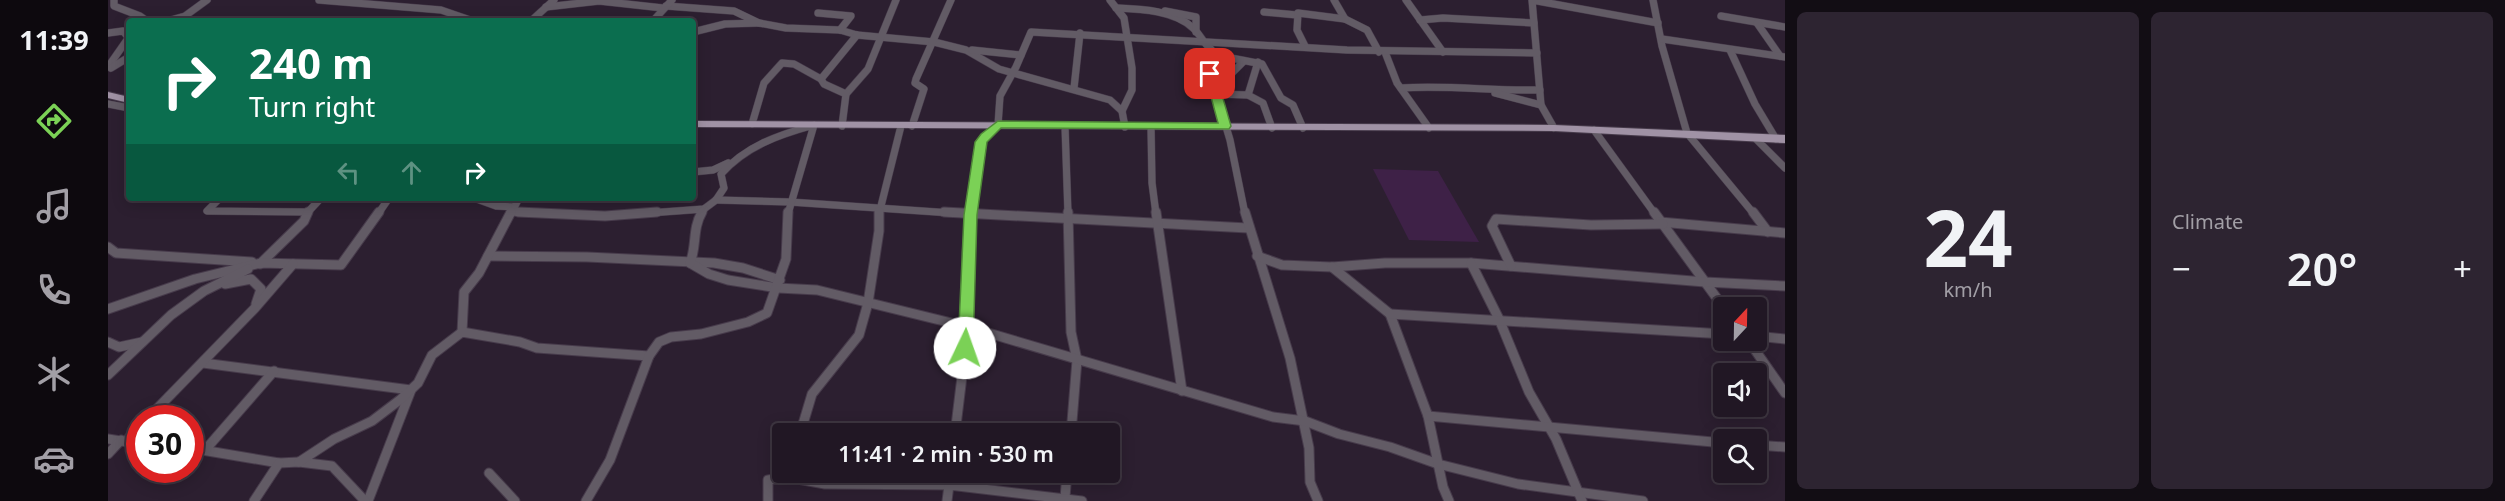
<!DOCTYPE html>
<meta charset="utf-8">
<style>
:root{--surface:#211724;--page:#2d2431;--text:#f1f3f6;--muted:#a29fa6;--line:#3e3641;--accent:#7bd156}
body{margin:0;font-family:"Noto Sans",sans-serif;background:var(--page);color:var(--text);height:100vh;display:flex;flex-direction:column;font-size:22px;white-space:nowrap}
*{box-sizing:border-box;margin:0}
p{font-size:20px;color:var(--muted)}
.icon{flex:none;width:33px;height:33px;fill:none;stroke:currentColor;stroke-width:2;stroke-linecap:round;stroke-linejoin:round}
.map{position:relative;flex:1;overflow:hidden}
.sheet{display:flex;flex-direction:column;gap:12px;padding:12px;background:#120d14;width:720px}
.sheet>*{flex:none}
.guide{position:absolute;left:18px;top:18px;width:570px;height:183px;border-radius:6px;box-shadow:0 3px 15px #0003,0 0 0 2px var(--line);background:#0b6e4f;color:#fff;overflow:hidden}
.needle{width:39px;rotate:22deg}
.fabs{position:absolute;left:1605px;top:297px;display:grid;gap:12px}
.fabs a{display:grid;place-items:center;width:54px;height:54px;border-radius:6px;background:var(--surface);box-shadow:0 3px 15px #0003,0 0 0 2px var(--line);font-size:30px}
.speed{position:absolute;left:18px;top:405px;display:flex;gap:12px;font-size:30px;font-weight:700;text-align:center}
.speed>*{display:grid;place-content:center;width:78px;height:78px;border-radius:50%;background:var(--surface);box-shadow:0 3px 15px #0003,0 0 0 2px var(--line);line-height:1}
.speed .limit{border:9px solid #d22;background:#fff;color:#111}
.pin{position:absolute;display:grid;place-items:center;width:51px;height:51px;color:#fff;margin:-26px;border-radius:12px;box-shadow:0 3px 9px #0006}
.me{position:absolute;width:66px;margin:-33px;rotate:3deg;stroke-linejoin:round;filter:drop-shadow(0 0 4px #0008)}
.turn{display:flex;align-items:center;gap:21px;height:126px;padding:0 24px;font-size:27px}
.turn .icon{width:78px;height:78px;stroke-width:2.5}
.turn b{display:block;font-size:42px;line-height:51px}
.lanes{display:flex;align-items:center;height:57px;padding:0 24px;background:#0003;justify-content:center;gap:30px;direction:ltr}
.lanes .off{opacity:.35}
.big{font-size:45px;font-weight:600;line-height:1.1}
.sheet .widget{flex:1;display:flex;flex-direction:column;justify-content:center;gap:9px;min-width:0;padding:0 21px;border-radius:9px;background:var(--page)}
.sheet .dial{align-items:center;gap:0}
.dial b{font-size:78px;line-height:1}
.heat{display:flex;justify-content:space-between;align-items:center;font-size:33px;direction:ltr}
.sheet .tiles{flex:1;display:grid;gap:12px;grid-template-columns:repeat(2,1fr)}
.trip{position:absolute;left:664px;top:423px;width:348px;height:60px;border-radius:6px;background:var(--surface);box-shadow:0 3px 15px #0003,0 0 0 2px var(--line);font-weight:600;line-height:60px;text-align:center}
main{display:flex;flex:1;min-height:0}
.tabs{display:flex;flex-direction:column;width:108px;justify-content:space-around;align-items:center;background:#0d090e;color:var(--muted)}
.tabs .icon{width:42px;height:42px}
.tabs .current{color:var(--accent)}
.tabs b{font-size:27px;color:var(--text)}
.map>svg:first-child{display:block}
.green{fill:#3e2147}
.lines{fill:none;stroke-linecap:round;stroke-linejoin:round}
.minor-far1-casing{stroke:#473b4b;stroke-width:8}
.minor-casing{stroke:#473b4b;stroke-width:11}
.primary-casing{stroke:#473b4b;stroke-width:2}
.minor-far1{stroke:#625b65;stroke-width:7}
.minor{stroke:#625b65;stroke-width:9}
.primary{fill:#a092a5;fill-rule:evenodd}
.route{fill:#7bd156;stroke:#508838;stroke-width:1.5}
</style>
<main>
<nav class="tabs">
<b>11:39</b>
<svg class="icon current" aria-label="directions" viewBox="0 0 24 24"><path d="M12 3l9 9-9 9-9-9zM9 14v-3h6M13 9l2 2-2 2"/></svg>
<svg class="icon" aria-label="music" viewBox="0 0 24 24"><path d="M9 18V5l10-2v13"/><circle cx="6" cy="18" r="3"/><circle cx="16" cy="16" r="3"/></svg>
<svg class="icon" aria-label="phone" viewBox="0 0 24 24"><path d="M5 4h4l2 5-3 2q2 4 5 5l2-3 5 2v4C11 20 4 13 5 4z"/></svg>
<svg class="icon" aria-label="climate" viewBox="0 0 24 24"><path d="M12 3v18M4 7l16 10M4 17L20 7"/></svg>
<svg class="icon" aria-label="car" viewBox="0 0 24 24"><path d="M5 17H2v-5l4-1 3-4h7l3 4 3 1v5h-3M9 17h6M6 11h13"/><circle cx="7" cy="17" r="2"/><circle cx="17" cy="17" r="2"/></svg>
</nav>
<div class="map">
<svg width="1677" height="501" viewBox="0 0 1677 501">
<rect width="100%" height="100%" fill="#2c1f30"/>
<path class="green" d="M1265 169 1330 171 1371 242 1301 240Z"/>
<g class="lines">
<defs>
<g id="minor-far1">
<path d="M6 0V6L32 16 39 21"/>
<path d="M211 0 333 10 365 21"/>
<path d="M1002 0 1016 18 1024 68V90L1014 111 1017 127"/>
<path d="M1226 0 1237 19 1259 30 1271 52"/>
<path d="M1298 0 1335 52"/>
<path d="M1545 0 1554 46 1579 133 1646 214"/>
<path d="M558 6 626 11 651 23 678 28 732 30 749 35 826 42 858 50 891 69 1002 100 1014 111"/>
<path d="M438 7 491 1 555 8"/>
<path d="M1008 8C1032 9 1066 10 1085 28 1092 34 1095 43 1103 49L1102 73 1122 140 1137 214"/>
<path d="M1057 11 1088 17V32"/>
<path d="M1156 12 1189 15"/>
<path d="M710 13 743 16 732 30"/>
<path d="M1613 16 1677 27"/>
<path d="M1312 20 1335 18 1426 23"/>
<path d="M59 21 77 16 99 0"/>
<path d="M423 21 446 0"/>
<path d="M545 21 564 0"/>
<path d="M1649 23 1672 56"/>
<path d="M585 32 617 24 651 23"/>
<path d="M0 33 15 31 20 37"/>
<path d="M1554 39 1677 57"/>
<path d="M1197 46 1189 30 1190 13 1237 19"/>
<path d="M864 50 913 55"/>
<path d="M1622 50 1647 104 1668 139"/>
<path d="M1277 52 1289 83 1321 128"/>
<path d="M1136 61 1115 82 1108 94 1140 95 1150 62"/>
<path d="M1102 66 1118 57 1154 64 1173 98 1185 105 1195 128"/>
<path d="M0 67 21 37"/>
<path d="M3 68 21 57"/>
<path d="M966 88 972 33"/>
<path d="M1293 88C1340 85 1385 91 1432 90"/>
<path d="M1387 93 1433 105"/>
<path d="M738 94 760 69 788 0"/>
<path d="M1140 95 1155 103 1164 128"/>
<path d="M0 104 21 108"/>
<path d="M644 124 656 83 674 63 686 64 713 79"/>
<path d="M734 126 738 94 716 84 713 79 749 35"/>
<path d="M804 126 816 89 807 83 808 79 843 0"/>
<path d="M957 126 960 214"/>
<path d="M1043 127 1044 183 1048 214"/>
<path d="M1446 128 1433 105 1424 0 1550 23"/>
<path d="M1486 130 1547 214"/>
<path d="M1647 138 1677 168"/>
<path d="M585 172 605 170 620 163"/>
<path d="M112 198 99 211 200 212 213 198"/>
<path d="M366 198 388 206 405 207"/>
<path d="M608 200 682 202 858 214"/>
<path d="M402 212 446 214"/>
<path d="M270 214 281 198"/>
<path d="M403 214 411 198"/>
<path d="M527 214 596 209 608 200 616 188 613 174C638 146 670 135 706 125L680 214"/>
<path d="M593 214 596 209"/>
<path d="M771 214 793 126"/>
<path d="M862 214 873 142 890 125 892 96 908 67 923 32 1239 50 1429 53"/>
</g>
<g id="minor">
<path d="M410 212 497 216 549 212"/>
<path d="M836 212 1140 228"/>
<path d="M960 212 963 332 969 360 963 434"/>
<path d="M1048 212 1074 391"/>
<path d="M1137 212 1182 358 1201 448 1202 482 1210 501"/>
<path d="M1546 212 1616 308"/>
<path d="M1645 212 1660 232"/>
<path d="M1552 222 1677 233"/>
<path d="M0 247 8 253 144 262"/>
<path d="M380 256 479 257 606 263 635 268 672 280"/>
<path d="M1149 256 1174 265 1224 267 1277 263H1363L1597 282 1677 286"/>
<path d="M582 263 601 274 620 280 670 288 709 290 860 327 1165 417 1197 421 1231 434 1282 447 1330 464 1410 484 1535 501"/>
<path d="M582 263C589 246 584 229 594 212"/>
<path d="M1363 263 1391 319 1421 392 1448 439 1474 501"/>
<path d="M152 264 196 221 200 212"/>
<path d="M1403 266 1384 226 1388 219 1483 225 1555 224"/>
<path d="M1224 267 1282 314 1320 416 1335 487 1341 501"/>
<path d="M117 284 143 279 153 289 148 304"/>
<path d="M0 309 87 279 153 263 233 265 271 212"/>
<path d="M1282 314 1616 334"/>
<path d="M354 332 356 292 371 273 403 212"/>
<path d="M1648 336 1677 339"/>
<path d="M1640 340 1677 393"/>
<path d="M0 342 11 347 34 342"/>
<path d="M95 363 303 390 260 501"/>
<path d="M0 375 63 315 96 291 140 269"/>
<path d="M1320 416 1616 443"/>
<path d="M40 418 147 308 185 264"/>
<path d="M692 434 704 394 751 335 760 303 771 231V212"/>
<path d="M847 434 860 327 859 253 862 212"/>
<path d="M0 439 32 444"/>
<path d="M19 440 32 427"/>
<path d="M1648 445 1677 447"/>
<path d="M82 448 171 463 191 462 224 466 257 501"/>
<path d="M98 449 166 371"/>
<path d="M0 454 13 440"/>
<path d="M191 462 226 439 264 421 293 399 310 383 324 355 354 332 412 342 429 348 541 356"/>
<path d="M681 472 679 477 717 484 841 485 843 472"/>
<path d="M381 473 407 501"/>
<path d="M957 498 959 472"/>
<path d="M146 501 171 463"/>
<path d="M478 501 502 460 541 356 551 342 563 337 593 334 640 322 659 313 678 259 680 212"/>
<path d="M660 501V480L679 477"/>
<path d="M839 501 841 485 974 501"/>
</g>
<g id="primary">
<path d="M0 92 21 97V103L0 98Z"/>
<path d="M585 121 1446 125 1677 135V143L1446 131 585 127Z"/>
</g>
</defs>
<use href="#minor-far1" class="minor-far1-casing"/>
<use href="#minor" class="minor-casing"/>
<use href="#primary" class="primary-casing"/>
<use href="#minor-far1" class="minor-far1"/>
<use href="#minor" class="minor"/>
<use href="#primary" class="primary"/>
</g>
<path class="route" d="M1102 70 1108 74 1123 126 1121 129 893 128 879 142 869 215 865 348 863 352H852L850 348 856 215 867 142 873 134 890 121 1110 123 1097 74Z"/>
</svg>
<div class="fabs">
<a><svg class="needle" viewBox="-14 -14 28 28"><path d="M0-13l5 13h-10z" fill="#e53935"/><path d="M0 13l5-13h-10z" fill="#a29fa6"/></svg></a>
<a><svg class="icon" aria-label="sound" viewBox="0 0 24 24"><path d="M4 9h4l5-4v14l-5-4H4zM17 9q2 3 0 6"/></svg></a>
<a><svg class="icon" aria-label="search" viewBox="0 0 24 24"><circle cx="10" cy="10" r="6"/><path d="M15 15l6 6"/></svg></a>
</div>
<div class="speed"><div class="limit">30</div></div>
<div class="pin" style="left:1102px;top:74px;background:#d93025"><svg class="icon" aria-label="arrive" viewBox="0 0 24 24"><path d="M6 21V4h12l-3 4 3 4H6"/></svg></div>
<svg class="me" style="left:857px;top:348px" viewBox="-20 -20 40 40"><circle r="19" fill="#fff"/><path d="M0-13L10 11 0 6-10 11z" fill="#7bd156"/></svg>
<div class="trip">11:41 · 2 min · 530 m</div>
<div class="guide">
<div class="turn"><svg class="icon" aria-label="right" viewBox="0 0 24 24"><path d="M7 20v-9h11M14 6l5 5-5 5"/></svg><div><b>240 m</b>Turn right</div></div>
<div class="lanes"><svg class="icon off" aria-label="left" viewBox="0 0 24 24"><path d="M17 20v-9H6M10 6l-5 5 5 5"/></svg><svg class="icon off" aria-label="ahead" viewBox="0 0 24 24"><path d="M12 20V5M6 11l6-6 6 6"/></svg><svg class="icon" aria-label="right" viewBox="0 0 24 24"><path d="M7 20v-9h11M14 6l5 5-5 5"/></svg></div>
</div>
</div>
<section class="sheet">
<div class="tiles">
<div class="widget dial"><b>24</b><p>km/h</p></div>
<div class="widget"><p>Climate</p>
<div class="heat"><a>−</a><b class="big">20°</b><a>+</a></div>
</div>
</div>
</section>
</main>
